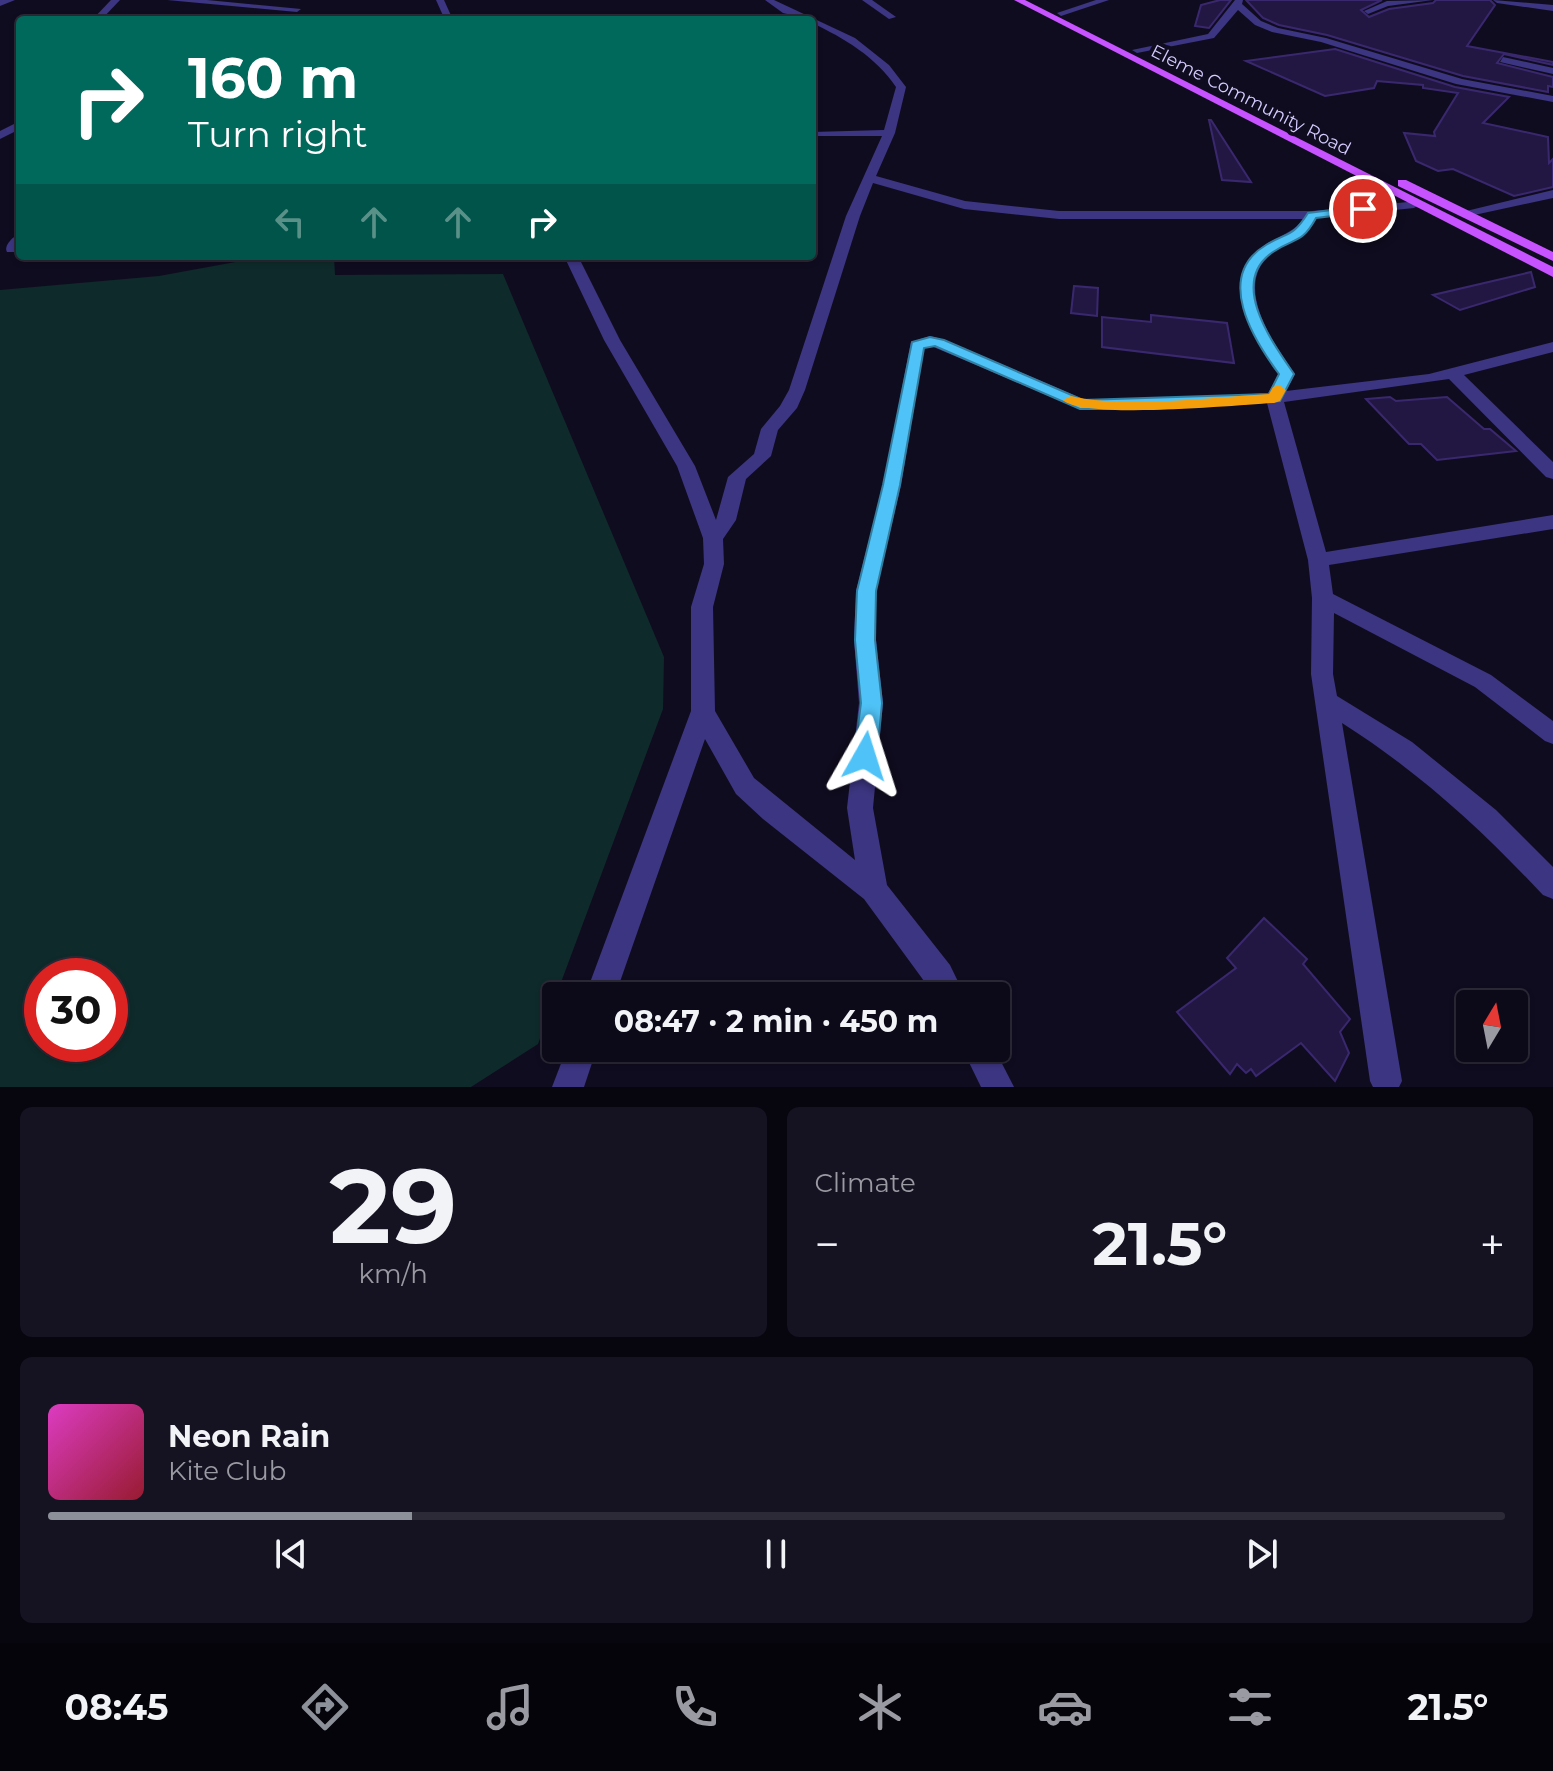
<!DOCTYPE html>
<meta charset="utf-8">
<style>
:root{--surface:#0c0918;--page:#151221;--text:#f1f3f6;--muted:#9a9aa2;--line:#2c2a37;--accent:#8c9099}
body{margin:0;font-family:Montserrat,sans-serif;background:var(--page);color:var(--text);height:100vh;display:flex;flex-direction:column;font-size:30px;white-space:nowrap}
*{box-sizing:border-box;margin:0}
p{font-size:26px;color:var(--muted)}
.icon{flex:none;width:44px;height:44px;fill:none;stroke:currentColor;stroke-width:2;stroke-linecap:round;stroke-linejoin:round}
.map{position:relative;height:1087px;overflow:hidden}
.drawer{display:flex;flex-direction:column;gap:20px;padding:20px;background:#07050d;flex:1}
.drawer>*{flex:none}
.banner{position:absolute;left:16px;top:16px;width:800px;height:244px;border-radius:8px;box-shadow:0 2px 6px #0004,0 0 0 2px var(--line);background:#00695c;color:#fff;overflow:hidden}
.needle{width:52px;rotate:10deg}
.tools{position:absolute;left:1456px;top:990px;display:grid;gap:16px}
.tools a{display:grid;place-items:center;width:72px;height:72px;border-radius:8px;background:var(--surface);box-shadow:0 2px 6px #0004,0 0 0 2px var(--line);font-size:40px}
.speed{position:absolute;left:24px;top:958px;display:flex;gap:16px;font-size:40px;font-weight:700;text-align:center}
.speed>*{display:grid;place-content:center;width:104px;height:104px;border-radius:50%;background:var(--surface);box-shadow:0 2px 6px #0004,0 0 0 2px var(--line);line-height:1}
.speed .limit{border:12px solid #d22;background:#fff;color:#111}
.pin{position:absolute;display:grid;place-items:center;width:68px;height:68px;color:#fff;margin:-34px;border:4px solid #fff;border-radius:50%;box-shadow:0 2px 8px #0007}
.me{position:absolute;width:88px;margin:-44px;rotate:6deg;stroke-linejoin:round;filter:drop-shadow(0 0 6px #0008)}
.turn{display:flex;align-items:center;gap:28px;height:168px;padding:0 40px;font-size:36px}
.turn .icon{width:104px;height:104px;stroke-width:2.5}
.turn b{display:block;font-size:56px;line-height:68px}
.lanes{display:flex;align-items:center;height:76px;padding:0 40px;background:#0003;justify-content:center;gap:40px;direction:ltr}
.lanes .off{opacity:.35}
.big{font-size:60px;font-weight:700;line-height:1.1}
.drawer .tile{flex:1;display:flex;flex-direction:column;justify-content:center;gap:12px;min-width:0;padding:0 28px;border-radius:12px;background:var(--page)}
.drawer .dial{align-items:center;gap:0}
.dial b{font-size:104px;line-height:1}
.song{display:flex;align-items:center;gap:24px}
.cover{width:96px;height:96px;border-radius:12px;background:linear-gradient(135deg,hsl(310 70% 55%),hsl(350 70% 35%))}
.played{height:8px;border-radius:4px;background:linear-gradient(90deg,var(--accent) 25%,var(--line) 25%)}
.keys{display:flex;justify-content:space-around;direction:ltr}
.heat{display:flex;justify-content:space-between;align-items:center;font-size:44px;direction:ltr}
.drawer .tiles{flex:1;display:grid;gap:20px;grid-template-columns:1fr 1fr}
.tile:last-child{grid-column:span 2}
.trip{position:absolute;left:542px;top:982px;width:468px;height:80px;border-radius:8px;background:var(--surface);box-shadow:0 2px 6px #0004,0 0 0 2px var(--line);font-weight:700;line-height:80px;text-align:center}
.dock{display:flex;height:128px;justify-content:space-around;align-items:center;background:#05040a;color:var(--muted)}
.dock .icon{width:56px;height:56px}
.dock .active{color:var(--accent)}
.dock b{font-size:36px;color:var(--text)}
.map>svg:first-child{display:block}
.green{fill:#0f2a2a;fill-rule:evenodd}
.building{fill:#221742;stroke:#3a286f;stroke-width:2}
.lines{fill:none;stroke-linecap:round;stroke-linejoin:round}
.minor{fill:#3c3581;fill-rule:evenodd}
.major{fill:#c752ff;fill-rule:evenodd}
.route{fill:#4fc3f7;stroke:#337fa1;stroke-width:2}
.slow{fill:#f59e0b}
.labels{text-anchor:middle;dominant-baseline:central;stroke-width:8;stroke-linejoin:round;paint-order:stroke}
.far-street-label{font-size:18px;fill:#d4cbff;stroke:#100c20}
</style>
<div class="map">
<svg width="1553" height="1087" viewBox="0 0 1553 1087">
<rect width="100%" height="100%" fill="#100c20"/>
<path class="green" d="M269 256H334L335 275 503 274 664 657 663 709 538 1044 471 1087H0V290L159 276ZM42 976H110V1044H42Z"/>
<g class="building">
<path d="M1220 0H1231L1209 28 1195 26 1201 5Z"/>
<path d="M1246 0H1382L1361 10 1369 17 1389 9 1433 3 1436 0H1490L1495 5 1467 46 1553 62V65L1504 54 1497 63 1553 77V87L1548 86V92L1463 76 1327 35 1279 25 1263 18Z"/>
<path d="M1335 49 1455 87 1509 97 1483 123 1548 137 1549 163 1553 159V187L1514 196 1453 169 1438 171 1416 161 1404 133 1435 136 1434 132 1458 93 1423 88V85L1377 81 1374 88 1325 96 1246 61Z"/>
<path d="M1209 120H1211L1251 182 1222 180Z"/>
<path d="M1531 272 1535 287 1460 310 1433 295Z"/>
<path d="M1074 286 1098 288 1097 316 1071 313Z"/>
<path d="M1151 315 1227 323 1234 363 1102 347V317L1151 322Z"/>
<path d="M1390 397 1396 401 1447 397 1484 429H1490L1516 451 1437 460 1421 444H1409L1366 399Z"/>
<path d="M1264 918 1307 959 1303 964 1350 1019 1340 1032 1349 1053 1335 1081 1301 1043 1256 1076 1251 1069 1246 1073 1237 1064 1230 1074 1177 1012 1236 968 1227 958Z"/>
</g>
<g class="lines">
<g class="minor">
<path d="M0 0H15L0 6Z"/>
<path d="M111 0H120L101 20H92Z"/>
<path d="M167 0H207L301 9 297 12Z"/>
<path d="M436 0H444L453 20H445Z"/>
<path d="M765 0H774L855 38 889 65 906 87 895 133 876 176 965 201 1059 211H1312L1419 201 1420 204 1414 208 1317 218C1306 238 1289 239 1273 252 1231 285 1273 342 1295 374L1286 391 1429 374 1553 342V352L1464 375 1553 462V479L1546 477 1449 379 1284 402 1326 552 1553 515V529L1329 565 1333 594 1491 675 1553 721V744L1545 741 1475 687 1334 613 1333 674 1337 696 1412 742 1496 810 1553 867V899L1543 895C1480 828 1419 772 1342 723L1402 1081 1399 1087H1373L1370 1081 1311 674 1312 598 1308 560 1267 403 1152 410 1080 409 931 346 924 348 901 485 876 591V640L883 703 873 808 887 885 950 965 965 996H935L864 899 763 819 736 794 705 739 615 996H585L691 711V607L704 564 703 538 677 466 604 340 564 256H578L620 340 695 466 716 520 728 477 754 454 761 429 780 406 789 390 846 216 882 136H817L812 132 884 130 896 87C876 57 844 38 812 23V20L783 13ZM873 183 964 209 1059 219H1303C1293 234 1276 236 1262 247 1217 282 1253 338 1279 374L1268 393 1152 400 1083 399 945 340 930 336 911 342 883 485 856 591 854 640 859 703 847 808 855 860 754 778 715 711 713 607 724 564 723 539 736 520 746 479 771 456 778 430 797 408 805 390 860 216Z"/>
<path d="M862 0H872L896 17 889 19Z"/>
<path d="M1096 0H1109L1061 16 1057 13Z"/>
<path d="M1235 0H1243L1242 4 1261 21 1278 28 1326 38 1462 79 1553 96V102L1456 84 1321 42 1272 32 1255 25 1238 10 1214 38 1137 53 1132 50 1208 34Z"/>
<path d="M1433 0 1388 6 1368 14 1364 11 1387 1Z"/>
<path d="M1493 0 1553 5V11L1497 3Z"/>
<path d="M1503 57 1553 68V74L1500 62Z"/>
<path d="M20 121V129L0 139V131Z"/>
<path d="M1553 190V198L1465 217 1458 213Z"/>
<path d="M20 234 17 252H7C3 246 14 235 20 234Z"/>
<path d="M567 1048H597L584 1087H552Z"/>
<path d="M962 1048H994L1014 1087H981Z"/>
</g>
<g class="major">
<path d="M1014 0H1025L1553 267V277Z"/>
<path d="M1398 180H1406L1553 252V261L1398 186Z"/>
</g>
</g>
<path class="route" d="M1363 206 1369 209 1367 212 1316 218C1301 245 1295 237 1273 252 1228 282 1272 342 1294 374L1280 401 1152 409H1080L935 346 924 348 900 485 876 591 875 640 882 703 877 756 873 762 865 765 858 762 854 756 861 703 855 640 857 591 883 485 912 342 930 337 944 340 1083 400 1269 394 1279 374C1253 339 1214 276 1266 245 1289 231 1292 238 1308 213Z"/>
<path class="slow" d="M1279 385 1286 390 1280 401 1274 403C1239 405 1084 420 1063 400L1071 396C1122 409 1214 397 1269 394L1273 387Z"/>
<g class="labels">
<g class="far-street-label">
<text transform="translate(1251 100) rotate(27)">Eleme Community Road</text>
</g>
</g>
</svg>
<div class="tools">
<a><svg class="needle" viewBox="-14 -14 28 28"><path d="M0-13l5 13h-10z" fill="#e53935"/><path d="M0 13l5-13h-10z" fill="#9a9aa2"/></svg></a>
</div>
<div class="speed"><div class="limit">30</div></div>
<div class="pin" style="left:1363px;top:209px;background:#d93025"><svg class="icon" aria-label="arrive" viewBox="0 0 24 24"><path d="M6 21V4h12l-3 4 3 4H6"/></svg></div>
<svg class="me" style="left:865px;top:756px" viewBox="-20 -20 40 40"><path d="M0-17L14 15 0 8-14 15z" fill="#4fc3f7" stroke="#fff" stroke-width="4"/></svg>
<div class="trip">08:47 · 2 min · 450 m</div>
<div class="banner">
<div class="turn"><svg class="icon" aria-label="right" viewBox="0 0 24 24"><path d="M7 20v-9h11M14 6l5 5-5 5"/></svg><div><b>160 m</b>Turn right</div></div>
<div class="lanes"><svg class="icon off" aria-label="left" viewBox="0 0 24 24"><path d="M17 20v-9H6M10 6l-5 5 5 5"/></svg><svg class="icon off" aria-label="ahead" viewBox="0 0 24 24"><path d="M12 20V5M6 11l6-6 6 6"/></svg><svg class="icon off" aria-label="ahead" viewBox="0 0 24 24"><path d="M12 20V5M6 11l6-6 6 6"/></svg><svg class="icon" aria-label="right" viewBox="0 0 24 24"><path d="M7 20v-9h11M14 6l5 5-5 5"/></svg></div>
</div>
</div>
<section class="drawer">
<div class="tiles">
<div class="tile dial"><b>29</b><p>km/h</p></div>
<div class="tile"><p>Climate</p>
<div class="heat"><a>−</a><b class="big">21.5°</b><a>+</a></div>
</div>
<div class="tile">
<div class="song"><i class="cover"></i><div><b>Neon Rain</b><p>Kite Club</p></div></div>
<div class="played"></div>
<div class="keys"><svg class="icon" aria-label="previous" viewBox="0 0 24 24"><path d="M18 5L8 12l10 7zM5 5v14"/></svg><svg class="icon" aria-label="pause" viewBox="0 0 24 24"><path d="M8 5v14M16 5v14"/></svg><svg class="icon" aria-label="next" viewBox="0 0 24 24"><path d="M6 5l10 7-10 7zM19 5v14"/></svg></div>
</div>
</div>
</section>
<nav class="dock">
<b>08:45</b>
<svg class="icon active" aria-label="directions" viewBox="0 0 24 24"><path d="M12 3l9 9-9 9-9-9zM9 14v-3h6M13 9l2 2-2 2"/></svg>
<svg class="icon" aria-label="music" viewBox="0 0 24 24"><path d="M9 18V5l10-2v13"/><circle cx="6" cy="18" r="3"/><circle cx="16" cy="16" r="3"/></svg>
<svg class="icon" aria-label="phone" viewBox="0 0 24 24"><path d="M5 4h4l2 5-3 2q2 4 5 5l2-3 5 2v4C11 20 4 13 5 4z"/></svg>
<svg class="icon" aria-label="climate" viewBox="0 0 24 24"><path d="M12 3v18M4 7l16 10M4 17L20 7"/></svg>
<svg class="icon" aria-label="car" viewBox="0 0 24 24"><path d="M5 17H2v-5l4-1 3-4h7l3 4 3 1v5h-3M9 17h6M6 11h13"/><circle cx="7" cy="17" r="2"/><circle cx="17" cy="17" r="2"/></svg>
<svg class="icon" aria-label="filters" viewBox="0 0 24 24"><path d="M4 7h16M4 17h16"/><circle cx="9" cy="7" r="2"/><circle cx="15" cy="17" r="2"/></svg>
<b>21.5°</b>
</nav>
